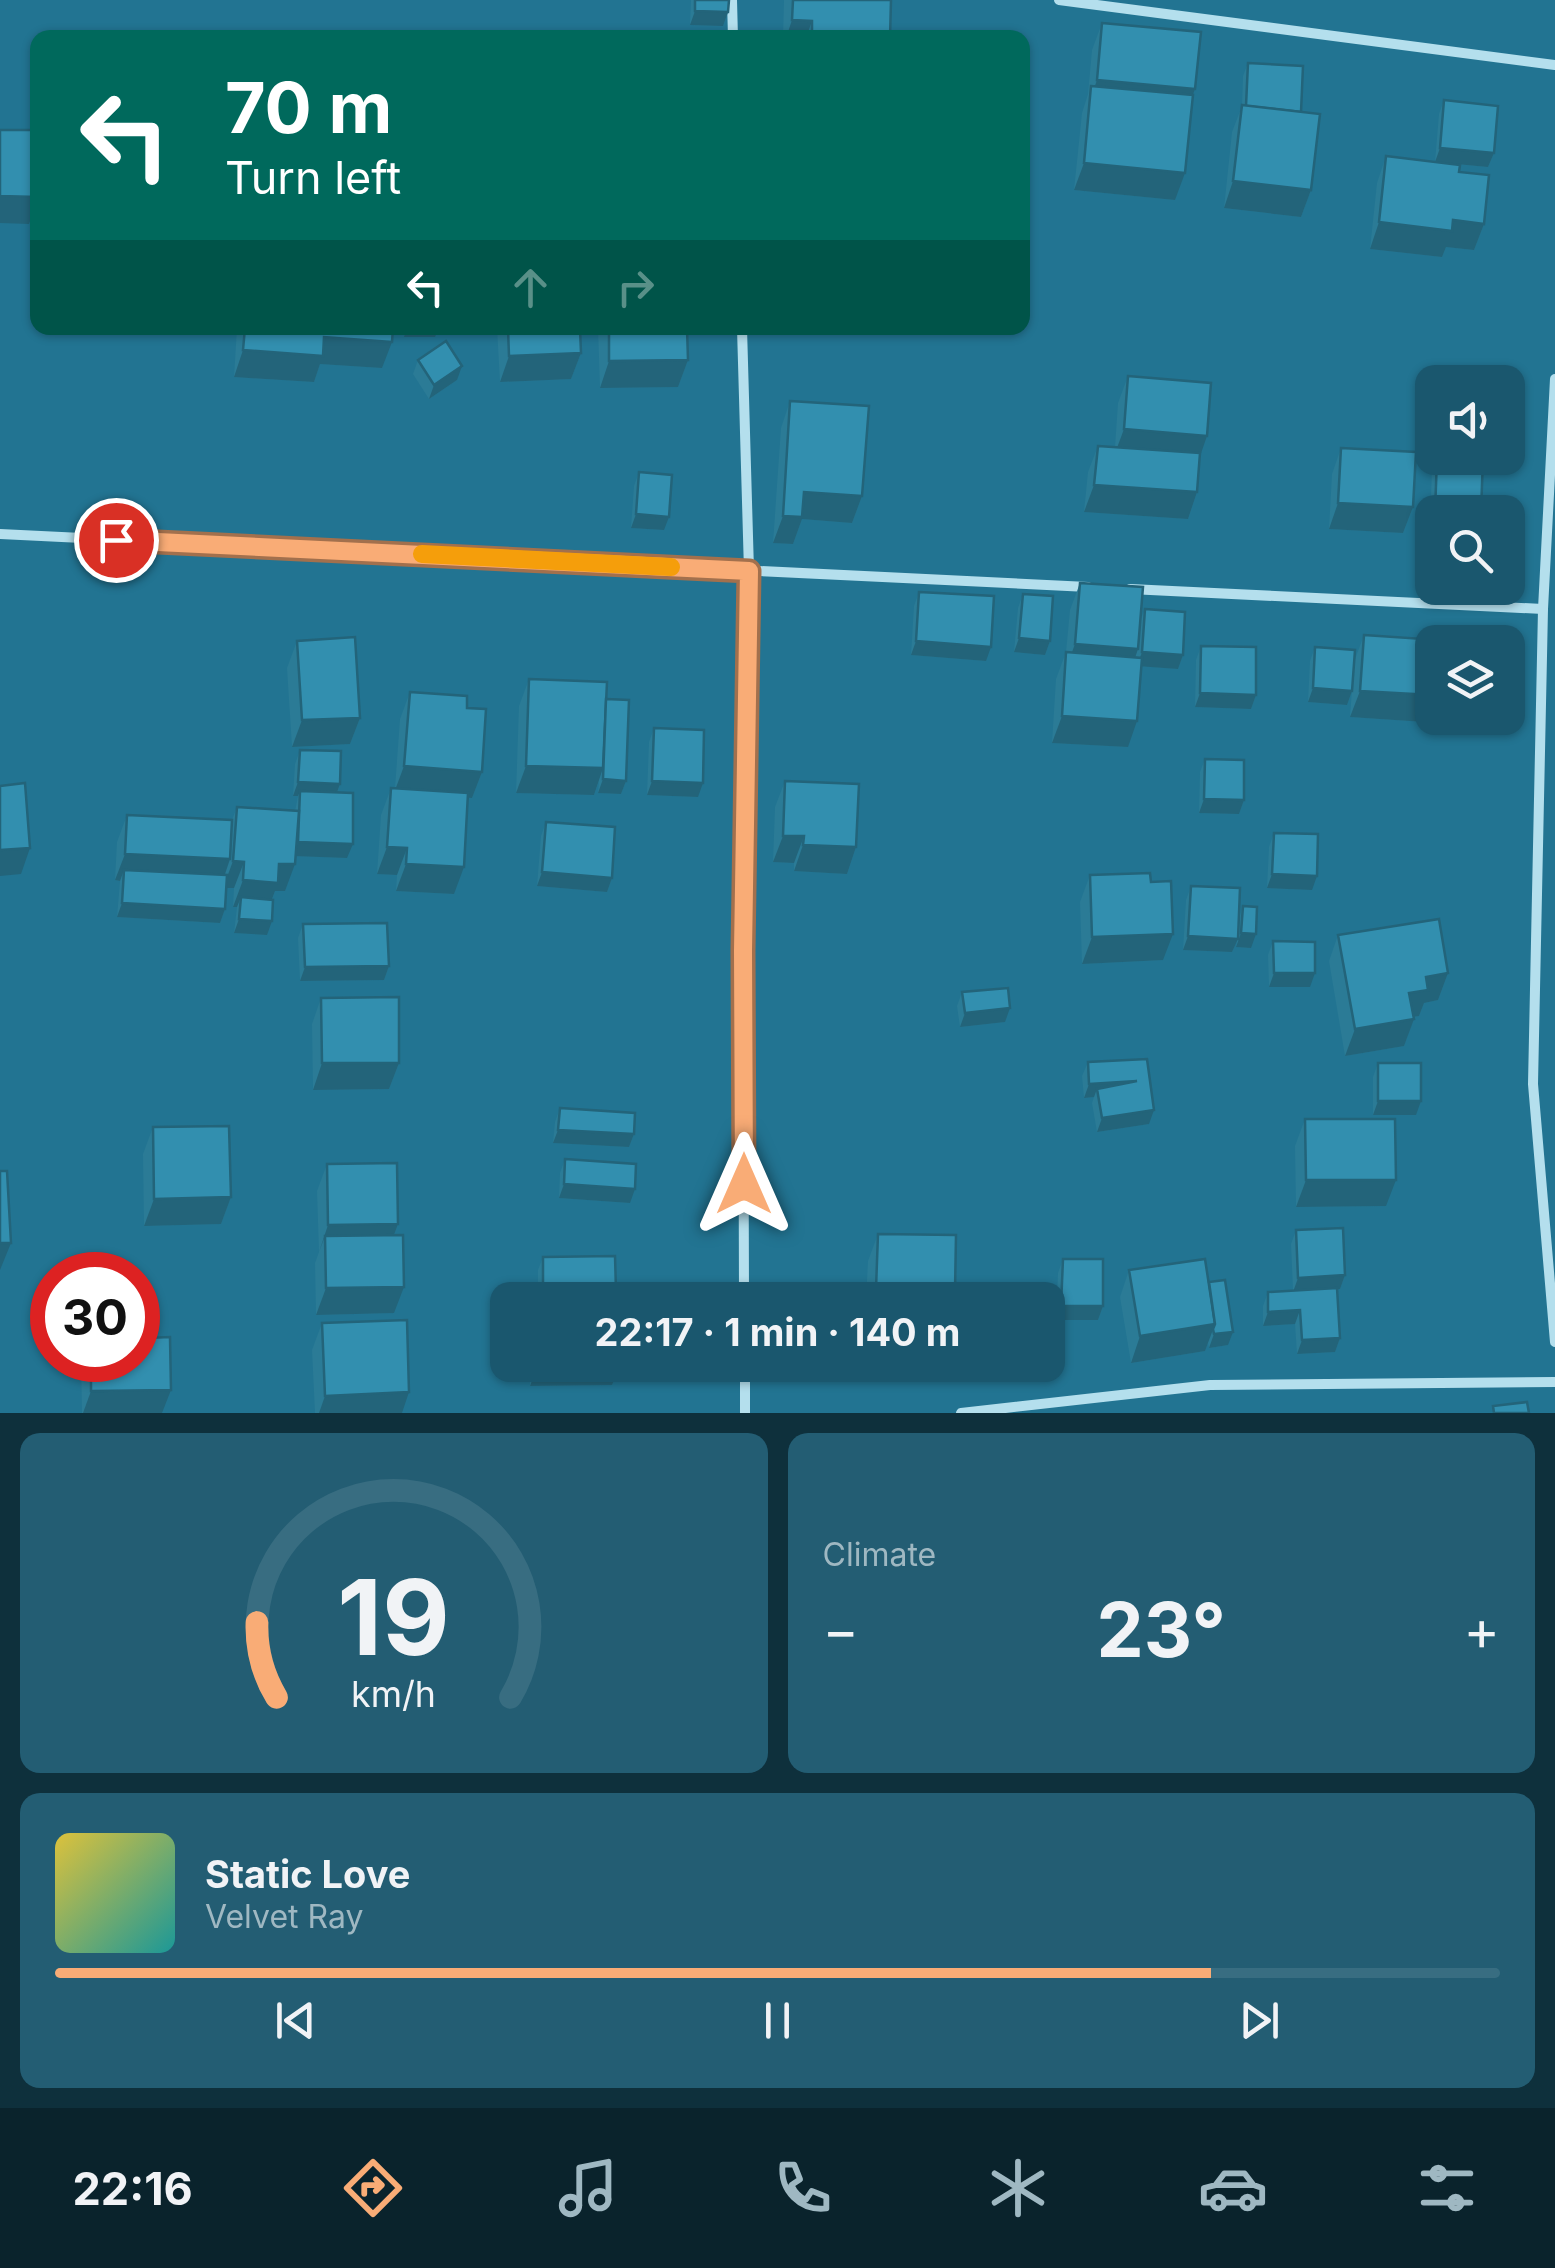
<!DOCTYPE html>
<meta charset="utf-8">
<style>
:root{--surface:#1a576e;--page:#235d73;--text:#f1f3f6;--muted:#9fb8c2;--line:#386d81;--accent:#f9ac76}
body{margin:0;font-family:Inter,sans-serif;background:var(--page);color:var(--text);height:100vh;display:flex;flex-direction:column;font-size:38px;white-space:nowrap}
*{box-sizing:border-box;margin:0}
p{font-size:32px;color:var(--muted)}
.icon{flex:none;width:55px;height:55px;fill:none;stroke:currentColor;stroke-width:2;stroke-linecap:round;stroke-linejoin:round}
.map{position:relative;height:1413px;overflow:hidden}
.details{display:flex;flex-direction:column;gap:20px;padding:20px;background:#0e303c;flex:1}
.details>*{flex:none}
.guide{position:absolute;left:30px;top:30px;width:1000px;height:305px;border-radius:20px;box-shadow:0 2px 8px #0004;background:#00695c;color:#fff;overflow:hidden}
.controls{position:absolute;left:1415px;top:365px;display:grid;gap:20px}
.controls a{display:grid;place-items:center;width:110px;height:110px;border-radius:20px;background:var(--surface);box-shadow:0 2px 8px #0004;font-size:50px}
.speed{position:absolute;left:30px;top:1252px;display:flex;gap:20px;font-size:50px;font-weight:700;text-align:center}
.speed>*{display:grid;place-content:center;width:130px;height:130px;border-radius:50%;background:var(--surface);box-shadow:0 2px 8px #0004;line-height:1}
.speed .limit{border:15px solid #d22;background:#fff;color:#111}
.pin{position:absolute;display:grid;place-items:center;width:85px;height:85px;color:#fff;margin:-42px;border:5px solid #fff;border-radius:50%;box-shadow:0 2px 10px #0007}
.me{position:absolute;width:110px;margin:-55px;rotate:0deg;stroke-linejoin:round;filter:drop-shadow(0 0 8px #0008)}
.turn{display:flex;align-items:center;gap:35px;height:210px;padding:0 30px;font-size:45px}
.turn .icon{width:130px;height:130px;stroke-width:2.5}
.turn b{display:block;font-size:70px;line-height:85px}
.lanes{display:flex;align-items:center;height:95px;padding:0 30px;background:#0003;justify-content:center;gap:50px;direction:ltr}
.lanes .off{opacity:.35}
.big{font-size:75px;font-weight:700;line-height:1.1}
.details .card{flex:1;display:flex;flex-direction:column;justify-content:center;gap:15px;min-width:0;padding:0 35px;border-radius:20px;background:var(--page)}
.details .dial{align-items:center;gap:0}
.dial svg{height:260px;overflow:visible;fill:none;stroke:var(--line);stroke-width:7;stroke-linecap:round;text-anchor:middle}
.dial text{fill:var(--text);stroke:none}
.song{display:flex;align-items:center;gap:30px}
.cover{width:120px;height:120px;border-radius:15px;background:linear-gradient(135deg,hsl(50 70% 55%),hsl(180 70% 35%))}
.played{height:10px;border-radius:5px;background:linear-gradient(90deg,var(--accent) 80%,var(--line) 80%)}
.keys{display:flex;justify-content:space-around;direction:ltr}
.heat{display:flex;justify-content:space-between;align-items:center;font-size:55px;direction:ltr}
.details .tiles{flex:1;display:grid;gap:20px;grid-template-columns:1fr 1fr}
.card:last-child{grid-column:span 2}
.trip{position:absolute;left:490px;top:1282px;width:575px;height:100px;border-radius:20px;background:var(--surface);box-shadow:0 2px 8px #0004;font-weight:700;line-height:100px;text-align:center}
.tab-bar{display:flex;height:160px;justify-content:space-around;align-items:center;background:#0a232c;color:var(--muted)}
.tab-bar .icon{width:70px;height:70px}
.tab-bar .selected{color:var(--accent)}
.tab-bar b{font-size:45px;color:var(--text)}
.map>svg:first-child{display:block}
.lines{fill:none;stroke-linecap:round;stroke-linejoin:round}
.minor{stroke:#b4dfed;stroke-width:10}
.wall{fill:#2b7b96}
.shaded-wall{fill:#23647a}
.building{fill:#328faf;stroke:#23647a;stroke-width:2.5}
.route-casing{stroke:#a2704d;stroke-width:25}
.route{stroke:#f9ac76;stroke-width:18}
.slow{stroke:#f59e0b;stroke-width:18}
</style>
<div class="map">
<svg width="1555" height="1413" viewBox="0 0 1555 1413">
<rect width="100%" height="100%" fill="#227492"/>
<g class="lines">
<g class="minor">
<path d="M732 0 733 38"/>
<path d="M1059 0 1555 65"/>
<path d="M742 328 749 571 743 951 744 1300"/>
<path d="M1555 379 1543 609 1533 1084 1555 1342"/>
<path d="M0 534 1088 587"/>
<path d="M1130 589 1543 609"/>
<path d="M745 1365V1413"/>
<path d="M961 1413 1210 1385 1555 1382"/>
</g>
</g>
<g class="wall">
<path d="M691 0H729L728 12 723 26 690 25Z"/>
<path d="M784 0H891L890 38H783Z"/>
<path d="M1102 23 1193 95 1175 200 1074 190 1082 113 1088 94 1092 50Z"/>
<path d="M1248 63 1301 112 1311 190 1301 217 1224 208 1232 132 1242 106 1243 76Z"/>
<path d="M1444 100 1494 153 1488 167 1435 162 1439 114Z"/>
<path d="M1386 156 1459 172 1484 224 1474 250 1446 247 1442 257 1370 249 1377 183Z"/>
<path d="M237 328H393L382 368 320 364 314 382 234 377Z"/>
<path d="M497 328H580L581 353 571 379 500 382Z"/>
<path d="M598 328H687L688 360 678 387 600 388Z"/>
<path d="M418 360 457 380 429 399 413 374Z"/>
<path d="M1128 376 1200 456 1197 492 1188 519 1084 512 1088 472 1098 446 1115 447 1118 403Z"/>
<path d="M790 401 862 496 852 523 802 519 793 544 773 543 781 428Z"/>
<path d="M1341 448 1413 507 1403 533 1329 529 1332 474Z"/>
<path d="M1436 458H1483L1481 512H1432V526H1430L1432 467Z"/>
<path d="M639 472 664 530 631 528 634 486Z"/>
<path d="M1080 583 1140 621 1145 609 1183 655 1178 669 1141 666 1128 747 1052 743 1056 679 1066 652 1070 610Z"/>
<path d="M919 592 986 661 911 655 914 606Z"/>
<path d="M1023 594 1050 641 1045 655 1014 652 1018 608Z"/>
<path d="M1364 635 1425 722 1350 717 1354 662Z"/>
<path d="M297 641 360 718 350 744 292 747 287 668Z"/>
<path d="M1201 646 1256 695 1251 709 1195 707 1196 660Z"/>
<path d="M1315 647 1352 691 1347 705 1308 702 1310 661Z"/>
<path d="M529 679 606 700 626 781 621 794 598 793 599 781 594 795 516 793 519 706Z"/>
<path d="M410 692 467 708 482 772 472 798H468L454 894 396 891 397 875 377 874 381 815 391 788H395L400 719Z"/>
<path d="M654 728 698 797 647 795 649 742Z"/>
<path d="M300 750 340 784 337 793 347 858 296 856 285 891H275L272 900 267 935 234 933 237 907H233L234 888H227L225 909 220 923 117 917 120 881 115 880 117 842 127 815 232 820 237 807 295 811 298 796H293L295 764Z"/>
<path d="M1205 759 1244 800 1239 814 1199 813 1200 772Z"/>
<path d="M785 781 856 847 847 874 794 871V863L773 862 775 807Z"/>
<path d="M546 822 612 878 607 892 537 886 541 836Z"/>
<path d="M1274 833 1312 890 1267 888 1269 847Z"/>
<path d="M1090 875 1151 882 1163 960 1082 964 1080 902Z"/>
<path d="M1191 886 1239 918 1243 906 1251 948 1236 947 1237 941 1232 952 1183 950 1186 900Z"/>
<path d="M303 924 389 966 384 980 300 981 298 938Z"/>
<path d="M1338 935 1448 973 1438 1000 1424 1003 1419 1016 1414 1017 1404 1046 1345 1056 1329 961Z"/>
<path d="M1273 941 1310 987H1269L1268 955Z"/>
<path d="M962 992 1005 1022 960 1027 957 1006Z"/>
<path d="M321 998 399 1063 389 1089 313 1090 312 1024Z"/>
<path d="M1088 1062 1149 1124 1097 1132 1092 1103 1094 1097 1084 1098 1082 1076Z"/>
<path d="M1378 1063 1416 1115H1373V1077Z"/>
<path d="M560 1108 634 1134 629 1147 553 1143 555 1122Z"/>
<path d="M1305 1119 1386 1206 1296 1207 1295 1146Z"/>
<path d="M153 1127 231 1197 221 1224 144 1226 143 1154Z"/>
<path d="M565 1159 630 1203 559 1198 560 1173Z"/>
<path d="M327 1164 398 1224 394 1235V1313L316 1315 315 1263 319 1252 317 1191Z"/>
<path d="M1296 1230 1345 1275 1340 1289H1338L1340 1338 1335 1352 1297 1354 1295 1324 1263 1326V1306L1268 1292 1293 1290 1291 1244Z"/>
<path d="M878 1234 952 1300H866L868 1261Z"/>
<path d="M543 1257 616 1291 613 1300H538V1270Z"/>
<path d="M1063 1259 1103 1306 1098 1320H1056L1058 1273Z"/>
<path d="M1129 1270 1209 1282 1228 1345 1209 1348 1208 1343 1205 1351 1131 1363 1120 1297Z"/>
<path d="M322 1323 402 1413H315L312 1350Z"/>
<path d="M148 1338 162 1413H82L81 1360H138Z"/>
<path d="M530 1365H620L612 1385 530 1386Z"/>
</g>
<g class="shaded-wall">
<path d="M695 11 728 12 723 26 690 25Z"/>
<path d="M792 20 812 21 806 38H786Z"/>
<path d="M1097 80 1195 89 1185 116 1090 100Z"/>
<path d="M1440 148 1494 153 1488 167 1435 162Z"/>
<path d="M1084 163 1185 173 1175 200 1074 190Z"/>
<path d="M1233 181 1311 190 1301 217 1224 208Z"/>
<path d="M0 196 38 197 29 224 0 223Z"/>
<path d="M1453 220 1484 224 1474 250 1446 247 1442 257 1370 249 1379 222Z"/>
<path d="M407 328H439L435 337H404Z"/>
<path d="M324 337 392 342 382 368 320 364 314 382 234 377 243 350Z"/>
<path d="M581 353 571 379 500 382 509 356Z"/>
<path d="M688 360 678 387 600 388 609 361Z"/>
<path d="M462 366 457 380 429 399 434 385Z"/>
<path d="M1124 429 1207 436 1198 462 1114 456Z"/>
<path d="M1094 485 1197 492 1188 519 1084 512Z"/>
<path d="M804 492 862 496 852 523 802 519 793 544 773 543 783 516Z"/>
<path d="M1338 503 1413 507 1403 533 1329 529Z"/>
<path d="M636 514 669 517 664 530 631 528Z"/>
<path d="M1019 638 1050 641 1045 655 1014 652Z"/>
<path d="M916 641 991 647 986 661 911 655Z"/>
<path d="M1075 644 1138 649 1129 676 1065 671Z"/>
<path d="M1142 652 1183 655 1178 669 1137 666Z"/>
<path d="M1313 688 1352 691 1347 705 1308 702Z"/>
<path d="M1360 691 1432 695V702L1425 722 1350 717Z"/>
<path d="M1200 693 1256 695 1251 709 1195 707Z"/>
<path d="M1062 716 1137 721 1128 747 1052 743Z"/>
<path d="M360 718 350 744 292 747 302 720Z"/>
<path d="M404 766 482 772 472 798 394 793Z"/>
<path d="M526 766 603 768 594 795 516 793Z"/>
<path d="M603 779 626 781 621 794 598 793Z"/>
<path d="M652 781 703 783 698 797 647 795Z"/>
<path d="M298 782 340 784 335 798 300 791 298 796H293Z"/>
<path d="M1204 799 1244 800 1239 814 1199 813Z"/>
<path d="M783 836H804L794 863 773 862Z"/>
<path d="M298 842 353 844 347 858 293 856Z"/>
<path d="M803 845 856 847 847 874 794 871Z"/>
<path d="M387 847 407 848 397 875 377 874Z"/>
<path d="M30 848 21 874 0 876V850Z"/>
<path d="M125 854 230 859 221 886 124 870 120 881 115 880Z"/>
<path d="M233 861 244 862 234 888H223Z"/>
<path d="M279 864H295L285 891H275L268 910 241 897 237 907H233L243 880Z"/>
<path d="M406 864 464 867 454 894 396 891Z"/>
<path d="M542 872 612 878 607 892 537 886Z"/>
<path d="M1272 874 1317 876 1312 890 1267 888Z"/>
<path d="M122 903 225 909 220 923 117 917Z"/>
<path d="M239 919 272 921 267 935 234 933Z"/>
<path d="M1241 933 1256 934 1251 948 1236 947Z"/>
<path d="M1173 934 1163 960 1082 964 1092 937Z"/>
<path d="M1188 936 1238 939 1232 952 1183 950Z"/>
<path d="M389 966 384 980 300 981 305 967Z"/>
<path d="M1274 973H1315L1310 987H1269Z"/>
<path d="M1448 973 1438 1000 1424 1003 1419 1016 1400 1019 1409 993 1426 977Z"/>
<path d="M1010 1008 1005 1022 960 1027 965 1013Z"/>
<path d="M1414 1019 1404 1046 1345 1056 1355 1029Z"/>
<path d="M322 1063H399L389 1089 313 1090Z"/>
<path d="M1137 1081 1097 1089 1094 1097 1084 1098 1089 1084Z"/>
<path d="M1378 1101H1421L1416 1115H1373Z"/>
<path d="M1154 1110 1149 1124 1097 1132 1102 1118Z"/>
<path d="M558 1130 634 1134 629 1147 553 1143Z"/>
<path d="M1306 1180H1396L1386 1206 1296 1207Z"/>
<path d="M564 1184 635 1189 630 1203 559 1198Z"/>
<path d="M231 1197 221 1224 144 1226 154 1199Z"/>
<path d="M398 1224 388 1251 325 1236 319 1252 328 1225Z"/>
<path d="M0 1243H11L0 1270Z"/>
<path d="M1345 1275 1340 1289 1293 1292 1298 1278Z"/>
<path d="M404 1287 394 1313 316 1315 326 1288Z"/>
<path d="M876 1289 955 1291 952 1300H872Z"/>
<path d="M616 1291 613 1300H540L543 1292Z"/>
<path d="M1061 1306H1103L1098 1320H1056Z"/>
<path d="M1300 1310 1295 1324 1263 1326 1268 1312Z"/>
<path d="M1215 1324 1205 1351 1131 1363 1140 1336Z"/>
<path d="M1233 1332 1228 1345 1209 1348 1214 1334Z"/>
<path d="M1340 1338 1335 1352 1297 1354 1302 1340Z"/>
<path d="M538 1365H620L612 1385 530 1386Z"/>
<path d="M171 1390 162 1413H83L91 1391Z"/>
<path d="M409 1392 402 1413H319L325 1396Z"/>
</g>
<g class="building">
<path d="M695 0H729L728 12 695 11Z"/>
<path d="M793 0H891L890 38H812V21L792 20Z"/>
<path d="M1102 23 1201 32 1195 89 1097 80Z"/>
<path d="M1248 63 1303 66 1301 112 1246 106Z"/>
<path d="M1091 86 1193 95 1185 173 1084 163Z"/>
<path d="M1444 100 1498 106 1494 153 1440 148Z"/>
<path d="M1242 105 1320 114 1311 190 1233 181Z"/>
<path d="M0 130H38V197L0 196Z"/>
<path d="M1386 156 1460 165 1459 172 1489 175 1484 224 1453 220 1452 231 1379 222Z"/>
<path d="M1022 196 1024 246 1022 247Z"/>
<path d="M245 328H393L392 342 324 337 323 356 243 350Z"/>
<path d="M508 328H580L581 353 509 356Z"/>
<path d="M609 328H687L688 360 609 361Z"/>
<path d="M446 341 462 366 434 385 418 360Z"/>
<path d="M1128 376 1211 383 1207 436 1124 429Z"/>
<path d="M790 401 869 406 862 496 804 492 802 517 783 516Z"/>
<path d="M1098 446 1200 453 1197 492 1094 485Z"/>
<path d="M1341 448 1416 452 1413 507 1338 503Z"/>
<path d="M1437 458H1483L1481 512H1435Z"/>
<path d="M639 472 672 475 669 517 636 514Z"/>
<path d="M1080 583 1143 587 1138 649 1075 644Z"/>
<path d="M919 592 994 596 991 647 916 641Z"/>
<path d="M1023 594 1053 596 1050 641 1019 638Z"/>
<path d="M1145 609 1185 612 1183 655 1142 652Z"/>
<path d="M1364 635 1439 640 1438 642H1432V695L1360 691Z"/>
<path d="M355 637 360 718 302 720 297 641Z"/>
<path d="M1201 646 1256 647V695L1200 693Z"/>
<path d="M1315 647 1355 650 1352 691 1313 688Z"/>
<path d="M1066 652 1142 658 1137 721 1062 716Z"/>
<path d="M529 679 607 682 603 768 526 766Z"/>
<path d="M410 692 467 696V708L486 709 482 772 404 766Z"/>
<path d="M606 699 629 700 626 781 603 779Z"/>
<path d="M654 728 704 730 703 783 652 781Z"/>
<path d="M300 750 341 751 340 784 298 782Z"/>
<path d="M1205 759 1244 760V800L1204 799Z"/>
<path d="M785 781 859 784 856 847 803 845 804 836H783Z"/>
<path d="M25 783 30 848 0 850V786Z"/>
<path d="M391 788 468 793 464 867 406 864 407 848 387 847Z"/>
<path d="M300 791 353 793V844L298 842Z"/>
<path d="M237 807 299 811 295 864H279L278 883 243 880 244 862 233 861Z"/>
<path d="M127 815 232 820 230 859 125 854Z"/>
<path d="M546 822 615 827 612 878 542 872Z"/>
<path d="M1274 833 1318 834 1317 876 1272 874Z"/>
<path d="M124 870 227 875 225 909 122 903Z"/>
<path d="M1150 873 1151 882 1171 881 1173 934 1092 937 1090 875Z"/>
<path d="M1191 886 1240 888 1238 939 1188 936Z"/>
<path d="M241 897 273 900 272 921 239 919Z"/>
<path d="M1243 906 1257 907 1256 934 1241 933Z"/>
<path d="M1439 919 1448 973 1426 977 1428 990 1409 993 1414 1019 1355 1029 1338 935Z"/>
<path d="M387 923 389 966 305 967 303 924Z"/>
<path d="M1273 941 1315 942V973H1274Z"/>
<path d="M1008 988 1010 1008 965 1013 962 992Z"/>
<path d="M399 997V1063H322L321 998Z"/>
<path d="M1147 1059 1154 1110 1102 1118 1097 1089 1137 1081 1089 1084 1088 1062Z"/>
<rect x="1378" y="1063" width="43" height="38"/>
<path d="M560 1108 635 1113 634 1134 558 1130Z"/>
<path d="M1305 1119H1395L1396 1180H1306Z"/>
<path d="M229 1126 231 1197 154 1199 153 1127Z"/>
<path d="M565 1159 636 1164 635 1189 564 1184Z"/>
<path d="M397 1163 398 1224 328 1225 327 1164Z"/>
<path d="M0 1171H7L11 1243H0Z"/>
<path d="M1343 1228 1345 1275 1298 1278 1296 1230Z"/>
<path d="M878 1234 956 1235 955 1291 876 1289Z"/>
<path d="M403 1235 404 1287 326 1288 325 1236Z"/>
<path d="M615 1256 616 1291 543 1292V1257Z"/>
<path d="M1063 1259H1103V1306H1061Z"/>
<path d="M1205 1259 1215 1324 1140 1336 1129 1270Z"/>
<path d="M1225 1280 1233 1332 1214 1334 1213 1329 1215 1324 1209 1282Z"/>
<path d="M1337 1288 1340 1338 1302 1340 1300 1310 1268 1312V1292Z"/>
<path d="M674 1295V1300H640V1296Z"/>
<path d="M407 1320 409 1392 325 1396 322 1323Z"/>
<path d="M138 1323H148V1338L170 1337 171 1390 91 1391V1360H138Z"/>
<path d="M1527 1402 1529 1413H1494L1493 1406Z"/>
</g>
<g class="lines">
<defs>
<path id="route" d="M116 540 749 571 743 951 744 1184"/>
</defs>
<use href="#route" class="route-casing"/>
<use href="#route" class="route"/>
<path class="slow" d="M422 554 671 567"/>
</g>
</svg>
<div class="controls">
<a><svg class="icon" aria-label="sound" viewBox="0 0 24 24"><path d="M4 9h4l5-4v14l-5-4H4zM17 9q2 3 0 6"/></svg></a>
<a><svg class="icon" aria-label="search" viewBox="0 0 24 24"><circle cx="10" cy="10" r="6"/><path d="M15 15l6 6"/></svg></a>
<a><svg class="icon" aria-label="layers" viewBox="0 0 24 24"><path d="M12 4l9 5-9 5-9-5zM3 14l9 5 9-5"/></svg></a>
</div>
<div class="speed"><div class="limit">30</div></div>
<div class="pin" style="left:116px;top:540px;background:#d93025"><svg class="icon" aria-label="arrive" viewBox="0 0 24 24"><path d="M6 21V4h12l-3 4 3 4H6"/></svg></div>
<svg class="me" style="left:744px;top:1184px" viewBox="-20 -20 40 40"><path d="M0-17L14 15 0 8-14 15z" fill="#f9ac76" stroke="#fff" stroke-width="4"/></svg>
<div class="trip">22:17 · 1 min · 140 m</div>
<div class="guide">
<div class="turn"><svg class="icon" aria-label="left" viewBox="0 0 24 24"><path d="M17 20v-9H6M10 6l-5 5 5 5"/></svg><div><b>70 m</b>Turn left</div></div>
<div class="lanes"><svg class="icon" aria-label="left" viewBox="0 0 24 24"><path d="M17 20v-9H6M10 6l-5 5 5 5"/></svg><svg class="icon off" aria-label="ahead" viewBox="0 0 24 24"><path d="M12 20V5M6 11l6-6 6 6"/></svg><svg class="icon off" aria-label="right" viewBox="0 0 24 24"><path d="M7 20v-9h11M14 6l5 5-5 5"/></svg></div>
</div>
</div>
<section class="details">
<div class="tiles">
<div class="card dial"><svg viewBox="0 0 100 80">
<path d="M14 69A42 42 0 1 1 86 69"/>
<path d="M14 69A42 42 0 0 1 8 46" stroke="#f9ac76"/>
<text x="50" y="56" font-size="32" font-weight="700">19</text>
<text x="50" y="72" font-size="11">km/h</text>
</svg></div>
<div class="card"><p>Climate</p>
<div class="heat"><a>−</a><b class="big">23°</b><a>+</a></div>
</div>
<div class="card">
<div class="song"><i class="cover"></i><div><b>Static Love</b><p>Velvet Ray</p></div></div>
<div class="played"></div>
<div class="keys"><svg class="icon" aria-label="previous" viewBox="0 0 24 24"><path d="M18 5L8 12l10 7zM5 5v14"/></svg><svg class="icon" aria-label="pause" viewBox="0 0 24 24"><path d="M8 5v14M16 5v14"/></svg><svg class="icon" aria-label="next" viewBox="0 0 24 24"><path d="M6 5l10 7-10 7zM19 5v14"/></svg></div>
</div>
</div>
</section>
<nav class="tab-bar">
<b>22:16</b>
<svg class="icon selected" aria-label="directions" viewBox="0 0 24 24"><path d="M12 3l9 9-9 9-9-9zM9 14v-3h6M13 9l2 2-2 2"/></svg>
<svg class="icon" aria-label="music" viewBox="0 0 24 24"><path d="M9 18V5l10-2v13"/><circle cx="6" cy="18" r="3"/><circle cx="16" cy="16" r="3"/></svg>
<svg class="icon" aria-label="phone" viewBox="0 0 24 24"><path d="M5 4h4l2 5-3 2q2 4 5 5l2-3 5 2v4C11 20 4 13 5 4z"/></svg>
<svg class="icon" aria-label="climate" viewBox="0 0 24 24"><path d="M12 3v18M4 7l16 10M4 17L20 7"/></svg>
<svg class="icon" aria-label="car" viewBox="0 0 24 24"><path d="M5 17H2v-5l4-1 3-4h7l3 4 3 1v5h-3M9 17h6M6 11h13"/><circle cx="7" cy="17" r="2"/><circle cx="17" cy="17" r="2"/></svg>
<svg class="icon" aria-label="filters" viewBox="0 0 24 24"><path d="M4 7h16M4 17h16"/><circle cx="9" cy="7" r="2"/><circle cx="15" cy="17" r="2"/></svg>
</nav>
